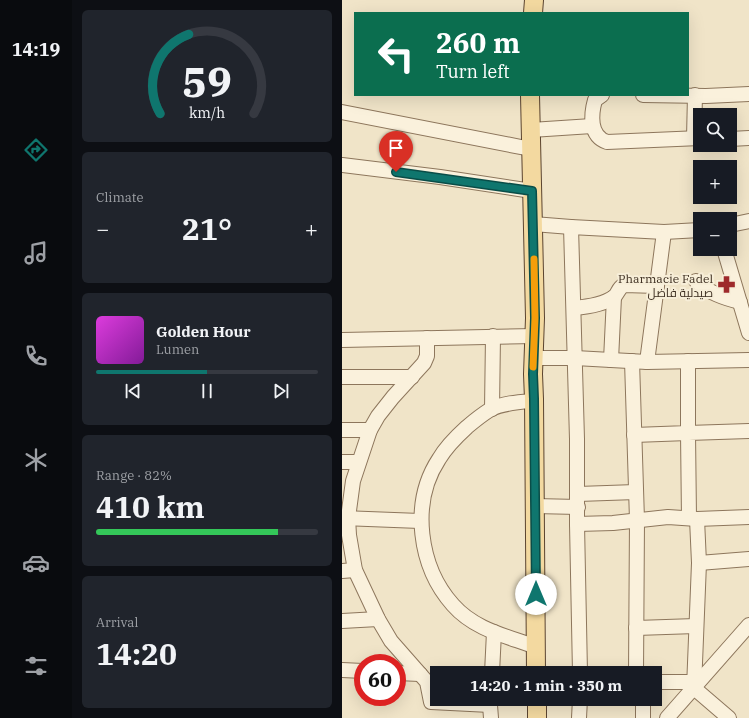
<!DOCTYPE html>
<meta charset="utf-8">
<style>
:root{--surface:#171b24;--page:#20242c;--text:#f1f3f6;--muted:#9ea1a6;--line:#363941;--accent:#0f766e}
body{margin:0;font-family:"IBM Plex Serif",Cairo,serif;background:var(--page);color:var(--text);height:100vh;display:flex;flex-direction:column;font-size:15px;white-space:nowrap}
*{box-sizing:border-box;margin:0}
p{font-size:13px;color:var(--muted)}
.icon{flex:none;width:22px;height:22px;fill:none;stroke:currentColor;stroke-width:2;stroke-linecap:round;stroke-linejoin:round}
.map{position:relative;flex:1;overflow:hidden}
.side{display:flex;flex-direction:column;gap:10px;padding:10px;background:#0d0f14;width:270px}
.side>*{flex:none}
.guide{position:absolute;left:12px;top:12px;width:335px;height:84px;border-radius:0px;box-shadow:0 4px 16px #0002;background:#0b6e4f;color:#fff;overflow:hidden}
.buttons{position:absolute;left:351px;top:108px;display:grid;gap:8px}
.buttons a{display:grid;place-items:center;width:44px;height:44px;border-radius:0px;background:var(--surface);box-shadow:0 4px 16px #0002;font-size:20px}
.speed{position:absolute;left:12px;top:654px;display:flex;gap:8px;font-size:20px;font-weight:700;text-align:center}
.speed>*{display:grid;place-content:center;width:52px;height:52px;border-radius:50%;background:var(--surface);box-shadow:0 4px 16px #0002;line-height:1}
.speed .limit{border:6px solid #d22;background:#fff;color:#111}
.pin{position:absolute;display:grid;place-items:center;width:34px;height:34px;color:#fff;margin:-41px -17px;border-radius:50% 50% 50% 0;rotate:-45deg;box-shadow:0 0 4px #0007}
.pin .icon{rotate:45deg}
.me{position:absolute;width:44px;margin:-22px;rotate:0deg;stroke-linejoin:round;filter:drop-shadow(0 0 3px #0008)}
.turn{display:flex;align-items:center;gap:14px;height:84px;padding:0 16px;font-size:18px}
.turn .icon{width:52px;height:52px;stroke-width:2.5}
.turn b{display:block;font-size:28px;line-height:34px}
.big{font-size:30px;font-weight:700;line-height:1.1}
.side .tile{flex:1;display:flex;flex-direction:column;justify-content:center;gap:6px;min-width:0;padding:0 14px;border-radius:6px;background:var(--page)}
.side .dial{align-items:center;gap:0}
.dial svg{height:104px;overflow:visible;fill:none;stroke:var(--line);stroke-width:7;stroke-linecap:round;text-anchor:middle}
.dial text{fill:var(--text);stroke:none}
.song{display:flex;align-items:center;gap:12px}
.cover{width:48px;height:48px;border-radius:6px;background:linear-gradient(135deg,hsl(300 70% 55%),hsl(290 70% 35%))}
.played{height:4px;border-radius:2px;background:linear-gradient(90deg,var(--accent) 50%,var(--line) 50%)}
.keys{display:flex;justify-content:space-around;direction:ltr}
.heat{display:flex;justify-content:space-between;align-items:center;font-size:22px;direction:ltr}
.charge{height:6px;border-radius:3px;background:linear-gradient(90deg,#34c759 82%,var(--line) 0)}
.trip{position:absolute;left:88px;top:666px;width:232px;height:40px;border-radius:0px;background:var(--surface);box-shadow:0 4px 16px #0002;font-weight:700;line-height:40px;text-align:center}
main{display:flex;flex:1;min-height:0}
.tabs{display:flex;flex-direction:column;width:72px;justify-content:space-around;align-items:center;background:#090b0e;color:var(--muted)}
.tabs .icon{width:28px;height:28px}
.tabs .current{color:var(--accent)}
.tabs b{font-size:18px;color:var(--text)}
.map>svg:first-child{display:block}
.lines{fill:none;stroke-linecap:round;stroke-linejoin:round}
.minor-casing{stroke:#8d765c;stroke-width:16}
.major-casing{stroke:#5b4430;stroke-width:20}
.minor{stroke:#faf1dc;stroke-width:14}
.major{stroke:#f3d9a0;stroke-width:18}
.route-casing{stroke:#0a4d48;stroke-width:10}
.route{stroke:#0f766e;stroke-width:7}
.slow{stroke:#f59e0b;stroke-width:7}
.labels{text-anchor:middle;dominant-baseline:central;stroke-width:4;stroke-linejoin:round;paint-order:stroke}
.poi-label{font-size:12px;fill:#3d2e20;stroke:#f7eed8;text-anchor:end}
</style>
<main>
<nav class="tabs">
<b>14:19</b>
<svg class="icon current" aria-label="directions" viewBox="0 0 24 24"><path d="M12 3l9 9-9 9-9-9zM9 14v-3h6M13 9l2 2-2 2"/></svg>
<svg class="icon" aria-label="music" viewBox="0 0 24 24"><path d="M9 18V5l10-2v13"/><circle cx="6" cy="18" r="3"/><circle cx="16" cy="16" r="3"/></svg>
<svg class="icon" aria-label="phone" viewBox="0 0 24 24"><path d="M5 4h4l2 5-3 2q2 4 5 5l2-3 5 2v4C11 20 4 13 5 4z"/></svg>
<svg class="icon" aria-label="climate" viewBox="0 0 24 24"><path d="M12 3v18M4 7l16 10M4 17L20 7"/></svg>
<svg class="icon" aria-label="car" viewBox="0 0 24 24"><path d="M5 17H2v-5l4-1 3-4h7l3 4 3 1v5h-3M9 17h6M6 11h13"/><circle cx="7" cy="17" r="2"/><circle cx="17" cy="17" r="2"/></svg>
<svg class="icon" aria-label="filters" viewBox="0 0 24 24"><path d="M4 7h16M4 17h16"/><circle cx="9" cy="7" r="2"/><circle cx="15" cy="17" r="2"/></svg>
</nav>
<section class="side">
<div class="tile dial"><svg viewBox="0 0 100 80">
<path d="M14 69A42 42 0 1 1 86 69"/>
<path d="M14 69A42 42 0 0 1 36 8" stroke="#0f766e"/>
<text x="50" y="56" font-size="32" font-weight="700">59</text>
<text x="50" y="72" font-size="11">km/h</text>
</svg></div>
<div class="tile"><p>Climate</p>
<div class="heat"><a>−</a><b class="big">21°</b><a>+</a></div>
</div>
<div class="tile">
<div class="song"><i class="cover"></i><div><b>Golden Hour</b><p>Lumen</p></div></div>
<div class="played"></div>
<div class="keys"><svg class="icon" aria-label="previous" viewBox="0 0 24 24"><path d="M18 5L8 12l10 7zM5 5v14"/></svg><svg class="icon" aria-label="pause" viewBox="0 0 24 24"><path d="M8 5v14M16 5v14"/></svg><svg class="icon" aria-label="next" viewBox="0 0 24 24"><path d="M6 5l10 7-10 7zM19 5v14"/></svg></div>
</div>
<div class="tile"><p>Range · 82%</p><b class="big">410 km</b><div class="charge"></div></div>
<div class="tile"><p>Arrival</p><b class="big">14:20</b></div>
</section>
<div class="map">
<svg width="407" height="718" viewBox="0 0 407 718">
<rect width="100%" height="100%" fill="#f0e4c8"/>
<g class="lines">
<defs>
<g id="minor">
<path d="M260 95 253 100C249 114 247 136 265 142L358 138"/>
<path d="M301 95 364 96 407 94"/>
<path d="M0 112 189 149"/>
<path d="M189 130 250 126"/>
<path d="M352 138 353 95"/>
<path d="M388 139 407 138"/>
<path d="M0 165 98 177 190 191"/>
<path d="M191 224 229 227"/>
<path d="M388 225 407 221"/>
<path d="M382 249 407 333"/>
<path d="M354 281C367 293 382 298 398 302"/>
<path d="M232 308C244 307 261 305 272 297 276 294 276 288 282 285L315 286"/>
<path d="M85 338V356L82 363 51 397 36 416 28 430 11 481 6 518 7 535 13 570 36 619 49 641 85 682 89 702 148 705 149 699"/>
<path d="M0 340 192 336"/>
<path d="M191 358H233L305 362 407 360"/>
<path d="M269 360 272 297"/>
<path d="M290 361 295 520 294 673"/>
<path d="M305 362 322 232"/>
<path d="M0 377H70"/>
<path d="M192 399 190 401C177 402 161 403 149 409 141 414 132 421 125 427 114 437 104 447 97 459 68 503 77 567 111 605 133 630 165 636 194 647"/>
<path d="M150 409 151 336"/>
<path d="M0 430H28"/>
<path d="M292 435 346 433V361"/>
<path d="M0 462H16"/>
<path d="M236 494 294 492"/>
<path d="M193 506 236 507"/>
<path d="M0 518 78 521"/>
<path d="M347 518 346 433 407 431"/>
<path d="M355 519 357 563 352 688 387 718"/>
<path d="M235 524 271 523 326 517 355 519 407 517"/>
<path d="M357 563 407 559"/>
<path d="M0 571 13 570"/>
<path d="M0 621 36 619"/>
<path d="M294 628 354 626"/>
<path d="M0 670 21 671"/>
<path d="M55 673 78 674"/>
<path d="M150 673 152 632"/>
<path d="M238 673 235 524V439L229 227 322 232 358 230"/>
<path d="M313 682H352"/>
<path d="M301 699V718"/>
<path d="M148 705 149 718"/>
<path d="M237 718 238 699"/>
<path d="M325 718 407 625"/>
</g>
<g id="major">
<path d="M191 13 192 0"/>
<path d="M188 95 193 318 191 374 192 399 194 673"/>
<path d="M195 699V718"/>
</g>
</defs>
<use href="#minor" class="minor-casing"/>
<use href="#major" class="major-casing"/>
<use href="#minor" class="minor"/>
<use href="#major" class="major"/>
</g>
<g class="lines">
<defs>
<path id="route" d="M54 172 190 191 193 318 191 374 192 399 194 594"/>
</defs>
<use href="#route" class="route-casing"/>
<use href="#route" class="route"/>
<path class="slow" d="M191 367 193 318 192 259"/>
</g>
<defs>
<symbol id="pharmacy-bare" viewBox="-9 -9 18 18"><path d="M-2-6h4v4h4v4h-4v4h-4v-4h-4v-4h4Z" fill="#9e2a2b" stroke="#f7eed8" stroke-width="2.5" paint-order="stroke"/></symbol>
</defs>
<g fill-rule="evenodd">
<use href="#pharmacy-bare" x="372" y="272" width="25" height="25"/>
</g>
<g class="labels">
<g class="poi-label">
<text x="371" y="278">Pharmacie Fadel<tspan x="371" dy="14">صيدلية فاضل</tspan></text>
</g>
</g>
</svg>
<div class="buttons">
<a><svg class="icon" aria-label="search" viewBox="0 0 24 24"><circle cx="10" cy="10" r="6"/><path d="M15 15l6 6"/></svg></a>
<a>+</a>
<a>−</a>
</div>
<div class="speed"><div class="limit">60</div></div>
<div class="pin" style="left:54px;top:172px;background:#d93025"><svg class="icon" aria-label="arrive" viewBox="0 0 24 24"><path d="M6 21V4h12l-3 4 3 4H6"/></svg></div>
<svg class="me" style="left:194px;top:594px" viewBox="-20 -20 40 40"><circle r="19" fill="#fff"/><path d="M0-13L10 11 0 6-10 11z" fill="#0f766e"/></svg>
<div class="trip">14:20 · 1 min · 350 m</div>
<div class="guide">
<div class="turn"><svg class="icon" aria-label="left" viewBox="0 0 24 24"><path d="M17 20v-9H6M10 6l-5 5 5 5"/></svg><div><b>260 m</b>Turn left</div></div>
</div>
</div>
</main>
